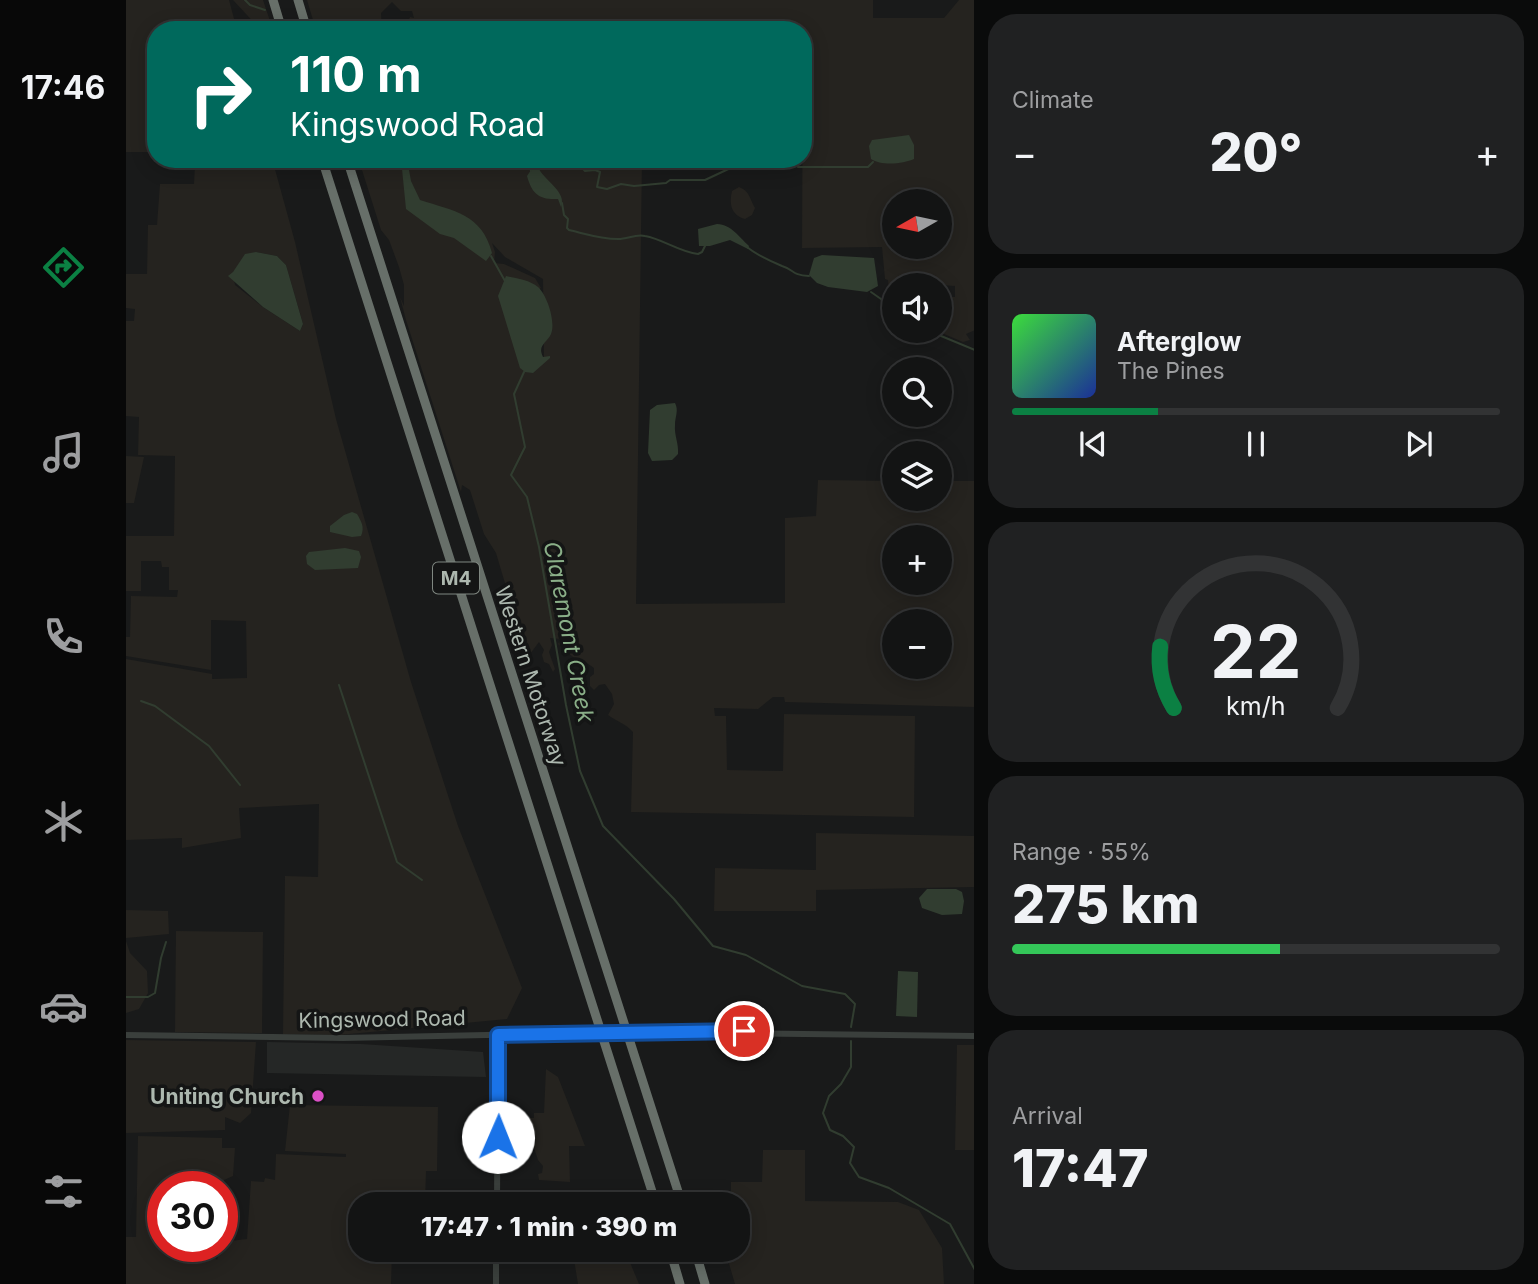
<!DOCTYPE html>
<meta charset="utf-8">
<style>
:root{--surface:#131414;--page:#202122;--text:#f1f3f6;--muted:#9d9ea0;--line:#323334;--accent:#0b8043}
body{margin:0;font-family:Inter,sans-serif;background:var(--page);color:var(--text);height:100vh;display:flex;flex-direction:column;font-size:26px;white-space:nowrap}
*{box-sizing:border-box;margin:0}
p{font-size:23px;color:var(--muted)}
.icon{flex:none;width:38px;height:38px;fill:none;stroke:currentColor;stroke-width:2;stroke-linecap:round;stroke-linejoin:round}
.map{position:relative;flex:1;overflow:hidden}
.side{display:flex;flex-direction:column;gap:14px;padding:14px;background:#0a0b0b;width:564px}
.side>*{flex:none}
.hud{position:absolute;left:21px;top:21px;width:665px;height:147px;border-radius:28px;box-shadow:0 4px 18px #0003,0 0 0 2px var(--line);background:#00695c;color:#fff;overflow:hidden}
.needle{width:46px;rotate:261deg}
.tools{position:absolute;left:756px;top:189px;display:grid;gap:14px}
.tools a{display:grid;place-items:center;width:70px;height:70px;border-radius:50%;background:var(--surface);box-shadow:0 4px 18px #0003,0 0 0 2px var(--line);font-size:35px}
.speed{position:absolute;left:21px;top:1171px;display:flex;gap:14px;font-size:35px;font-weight:700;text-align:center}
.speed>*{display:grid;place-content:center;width:91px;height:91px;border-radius:50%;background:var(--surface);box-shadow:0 4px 18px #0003,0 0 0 2px var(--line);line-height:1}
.speed .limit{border:10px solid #d22;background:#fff;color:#111}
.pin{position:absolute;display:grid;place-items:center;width:60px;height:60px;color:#fff;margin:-30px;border:4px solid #fff;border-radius:50%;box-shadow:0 2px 7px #0007}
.me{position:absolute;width:77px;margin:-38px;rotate:1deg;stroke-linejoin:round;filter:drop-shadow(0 0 5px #0008)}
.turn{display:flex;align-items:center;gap:24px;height:147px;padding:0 28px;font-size:32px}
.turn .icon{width:91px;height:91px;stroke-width:2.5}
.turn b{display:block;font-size:49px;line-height:60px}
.big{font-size:52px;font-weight:800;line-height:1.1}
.side .widget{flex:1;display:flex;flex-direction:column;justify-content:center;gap:10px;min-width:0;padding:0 24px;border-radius:28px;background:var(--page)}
.side .dial{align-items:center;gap:0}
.dial svg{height:182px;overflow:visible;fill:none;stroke:var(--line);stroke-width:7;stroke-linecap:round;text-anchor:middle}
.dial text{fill:var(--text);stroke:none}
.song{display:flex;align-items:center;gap:21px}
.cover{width:84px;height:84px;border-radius:10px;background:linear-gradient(135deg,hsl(120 70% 55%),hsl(230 70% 35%))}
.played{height:7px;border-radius:4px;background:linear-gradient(90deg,var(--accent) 30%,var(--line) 30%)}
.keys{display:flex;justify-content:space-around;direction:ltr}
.heat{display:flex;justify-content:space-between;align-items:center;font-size:38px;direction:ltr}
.charge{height:10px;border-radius:5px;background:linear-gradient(90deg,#34c759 55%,var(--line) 0)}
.trip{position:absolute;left:222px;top:1192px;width:402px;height:70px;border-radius:28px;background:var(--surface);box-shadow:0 4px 18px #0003,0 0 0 2px var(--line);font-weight:800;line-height:70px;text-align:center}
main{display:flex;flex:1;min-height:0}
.dock{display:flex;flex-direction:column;width:126px;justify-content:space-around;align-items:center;background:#080808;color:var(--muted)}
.dock .icon{width:49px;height:49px}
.dock .selected{color:var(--accent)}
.dock b{font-size:32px;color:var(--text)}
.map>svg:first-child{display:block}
.built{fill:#252726}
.green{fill:#25231f;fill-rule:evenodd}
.water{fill:#313d30}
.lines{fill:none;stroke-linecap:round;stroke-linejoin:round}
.stream{stroke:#313d30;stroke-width:2}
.minor{stroke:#3a3f3c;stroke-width:6}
.highway{stroke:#676f69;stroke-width:9}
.minor-bridge{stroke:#3a3f3c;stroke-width:6}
.route-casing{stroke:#114b97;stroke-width:18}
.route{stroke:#1a73e8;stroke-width:12}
.poi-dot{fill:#db50c6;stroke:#141515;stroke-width:2.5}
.labels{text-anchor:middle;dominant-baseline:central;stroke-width:7;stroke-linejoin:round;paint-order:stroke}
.shield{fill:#141515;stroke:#7f8781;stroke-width:2}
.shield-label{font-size:19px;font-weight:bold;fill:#adb8af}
.street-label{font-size:21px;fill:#adb8af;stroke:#141515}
.poi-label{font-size:21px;font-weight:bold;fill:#adb8af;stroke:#141515;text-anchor:end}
.water-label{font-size:23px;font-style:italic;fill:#8aaf88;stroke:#141515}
</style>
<main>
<nav class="dock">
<b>17:46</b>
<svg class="icon selected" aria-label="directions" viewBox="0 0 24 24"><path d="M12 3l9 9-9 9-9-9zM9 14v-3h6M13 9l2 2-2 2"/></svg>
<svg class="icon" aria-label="music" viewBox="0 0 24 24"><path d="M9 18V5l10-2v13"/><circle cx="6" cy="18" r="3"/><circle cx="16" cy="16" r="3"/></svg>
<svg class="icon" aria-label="phone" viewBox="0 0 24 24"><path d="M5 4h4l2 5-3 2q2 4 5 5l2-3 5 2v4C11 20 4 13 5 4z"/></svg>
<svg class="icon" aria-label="climate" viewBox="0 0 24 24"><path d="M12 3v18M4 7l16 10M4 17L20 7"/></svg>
<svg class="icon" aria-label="car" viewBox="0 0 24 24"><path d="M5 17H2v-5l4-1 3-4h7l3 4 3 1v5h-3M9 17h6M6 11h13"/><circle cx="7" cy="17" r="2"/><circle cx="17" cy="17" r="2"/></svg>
<svg class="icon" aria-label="filters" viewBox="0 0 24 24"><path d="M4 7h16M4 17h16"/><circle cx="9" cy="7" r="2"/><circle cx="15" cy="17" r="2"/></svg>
</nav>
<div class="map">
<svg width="849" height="1284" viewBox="0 0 849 1284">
<rect width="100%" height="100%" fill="#191a1a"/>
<path class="built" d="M141 1042 235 1044 357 1052 360 1077 141 1073Z"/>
<g class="green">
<path d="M0 0H103L111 30H30V152H0Z"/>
<path d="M107 0H137L144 21 139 30H135Z"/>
<path d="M181 0H747V18H818L833 0H848L849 330 840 334 844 340 837 342 811 331H814V297H829V286L813 285 812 281H798L797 285H768V292H763L762 280 759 279 756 247 676 248 677 30H367L368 20 346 19 337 30C327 25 300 30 287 30L282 22 284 17 288 18 286 11H275L266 2 255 13 256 30H190ZM768 201H814V247H768Z"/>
<path d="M228 159H516L510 604 659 603V518L690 516 692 480 768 481V499H814V481H848V707L659 702 658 697H647L632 709 588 708 589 716H600L601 770 657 771 658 714 789 716 788 817 505 812 507 732C499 723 491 722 482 715L488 704 486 694 479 684 473 685 468 690 464 686V677L468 674V668L458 661 454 663 432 644 435 639 424 638 426 645 423 652 429 669 427 672 423 664 418 662 416 655 418 650 413 642 404 654 400 652 395 627 390 620 370 553 358 534 344 490 336 485 335 492 280 320 274 297 278 306V285L273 267 263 240 255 230 236 170ZM366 243 379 257 417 279 418 363 389 285 408 292 415 288 409 278 378 264 368 263 369 252ZM768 537H814V583H768ZM768 621H814V667H768Z"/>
<path d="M127 161 147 162 169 242 210 419 285 682 332 826 396 988 381 1019 213 1035 157 1034 159 876 192 877 193 804 113 808 115 838 56 848V838L0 840V659L86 674V679L121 678 120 621 85 620V670L0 656V637H4L5 596 51 597 52 590H43V567H36L35 561H15V591H0V536H48L49 456 12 455 13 417 0 416V321H8L9 309 0 308V274H21L22 225H31L34 184H68L69 164 126 166ZM130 252 151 256 160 265 177 324 174 331 137 307 109 285 107 272Z"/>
<path d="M613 187C624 191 624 200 629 208L626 215 619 219C605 215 603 204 606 191Z"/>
<path d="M0 456 18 457 8 503H0Z"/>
<path d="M690 833 848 836V887L690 890V911H588L589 868 690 870Z"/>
<path d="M0 910 42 911 43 934 0 938Z"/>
<path d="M50 931 137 932 136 1033 49 1032Z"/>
<path d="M0 941 4 953 21 971 22 993 13 1009 0 1013Z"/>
<path d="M0 1040 130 1042 125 1113 114 1123 99 1117V1130L0 1133Z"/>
<path d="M831 1045H848V1150H829Z"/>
<path d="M420 1069 432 1077 459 1146H443L444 1182 413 1180 412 1174 416 1173 417 1166 412 1160 407 1145H381V1117L408 1118V1113H418Z"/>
<path d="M164 1105 312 1107 311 1171H300L299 1204H234V1250H269L266 1252 265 1284H0V1237H10L12 1136 96 1138V1148H109L107 1176 98 1180 96 1208V1186H37V1246H88L85 1251 91 1260 96 1242 121 1239 125 1181 138 1182 139 1178 149 1180 150 1154 220 1157V1154L159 1151Z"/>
<path d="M637 1150H679V1201L772 1202 793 1210 816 1248 818 1284H609L599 1250H612V1204H605V1182H636Z"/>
<path d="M391 1250H488L489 1253H500L513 1284H452L447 1253 391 1252Z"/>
</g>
<g class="water">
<path d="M783 135 788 145V159C777 164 755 166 745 159L743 146 746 140Z"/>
<path d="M281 159 285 181 294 200C328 211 356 214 366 253L360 261 328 238 314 234 280 209 276 169Z"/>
<path d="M413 169C420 182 441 192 435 207L432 199C413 200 406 194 401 176L405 170Z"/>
<path d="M591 224C606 225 612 236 623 246L622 249 604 240 584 246H573L572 229Z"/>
<path d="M130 252 151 256 160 265 177 324 174 331 137 307 102 276 107 272 119 254Z"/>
<path d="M696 255 748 258 752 286 741 292 702 287 691 283 683 275 688 258Z"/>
<path d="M380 276C390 278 404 280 412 287 421 295 430 322 425 334 421 343 411 345 417 357L424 356V358L407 373 399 372 394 368 372 296Z"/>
<path d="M549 403C553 411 549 416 549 425 548 435 553 444 552 454L546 460 526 461 522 453 524 410 531 405Z"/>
<path d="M226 512 231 514C235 521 239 527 235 536L226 537 204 532V526L218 515Z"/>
<path d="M219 548 233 551 235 557 232 568 189 570 181 564 180 556 183 552Z"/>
<path d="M801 889H830L836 892 838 901 836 914 816 915 796 908 793 898Z"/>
<path d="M772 971 792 972 791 1017 770 1016Z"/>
</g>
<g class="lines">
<g class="stream">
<path d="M119 0 124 5 139 10"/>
<path d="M191 24 206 30"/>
<path d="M402 159 405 171"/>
<path d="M448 159 459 171 469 170 474 172 471 187 481 189 495 184 508 186 540 183 544 180H579L611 165 637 164 645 159"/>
<path d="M660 159 672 167H742L747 162"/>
<path d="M436 203 438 215 442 219 441 228 443 230C460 234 475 239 492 239 502 239 509 234 519 236 537 239 553 252 572 254L576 252 579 246"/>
<path d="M621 247C632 256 644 261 656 266 669 270 665 275 683 276"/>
<path d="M365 256 379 281"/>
<path d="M745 292 755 299 768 320"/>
<path d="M803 331 849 350"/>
<path d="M398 372 388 394 399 447 385 475 401 497 413 547 440 705 454 771 477 826 548 899 587 946 620 955 676 986 719 994 729 1004 725 1027"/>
<path d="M213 685 271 862 296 880"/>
<path d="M15 701 29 706 83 746 114 785"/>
<path d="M0 997H22L29 993 35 958 40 942"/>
<path d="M725 1041V1067L715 1084 703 1096 697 1113 704 1130 717 1136 728 1147 724 1163 733 1177 763 1188 824 1224 849 1270"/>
</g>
<g class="minor">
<path d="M523 1032 849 1036"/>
<path d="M0 1035 217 1038 453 1033"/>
<path d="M371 1204 372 1035"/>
<path d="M370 1284V1250"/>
</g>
<g class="highway">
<path d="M147 0 156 30"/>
<path d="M172 0 181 30"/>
<path d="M196 159 530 1204"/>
<path d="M221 159 556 1204"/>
<path d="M544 1250 554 1284"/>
<path d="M569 1250 579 1284"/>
</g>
<path class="minor-bridge" d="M453 1033 523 1032"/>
</g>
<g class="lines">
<defs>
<path id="route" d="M372 1137V1035L618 1031"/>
</defs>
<use href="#route" class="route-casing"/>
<use href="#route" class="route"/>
</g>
<circle class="poi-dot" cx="192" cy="1096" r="7"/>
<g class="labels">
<rect class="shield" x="307" y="562.5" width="46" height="31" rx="5"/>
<g class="shield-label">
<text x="330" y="578">M4</text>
</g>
<g class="street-label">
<text transform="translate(405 676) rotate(72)">Western Motorway</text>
<text transform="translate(256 1019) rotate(-1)">Kingswood Road</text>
</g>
<g class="poi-label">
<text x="178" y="1096">Uniting Church</text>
</g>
<g class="water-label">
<text transform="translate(443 632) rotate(79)">Claremont Creek</text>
</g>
</g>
</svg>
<div class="tools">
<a><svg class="needle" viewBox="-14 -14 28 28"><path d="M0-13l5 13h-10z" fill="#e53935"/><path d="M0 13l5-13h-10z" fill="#9d9ea0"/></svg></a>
<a><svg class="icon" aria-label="sound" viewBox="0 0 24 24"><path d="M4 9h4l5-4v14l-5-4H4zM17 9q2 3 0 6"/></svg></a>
<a><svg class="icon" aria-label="search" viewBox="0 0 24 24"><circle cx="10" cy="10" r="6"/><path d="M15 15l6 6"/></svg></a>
<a><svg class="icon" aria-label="layers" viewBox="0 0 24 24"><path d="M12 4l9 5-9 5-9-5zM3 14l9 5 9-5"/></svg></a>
<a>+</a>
<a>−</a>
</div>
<div class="speed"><div class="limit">30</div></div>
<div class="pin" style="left:618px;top:1031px;background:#d93025"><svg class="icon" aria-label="arrive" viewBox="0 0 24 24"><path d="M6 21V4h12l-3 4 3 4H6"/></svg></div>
<svg class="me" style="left:372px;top:1137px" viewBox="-20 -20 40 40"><circle r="19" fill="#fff"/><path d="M0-13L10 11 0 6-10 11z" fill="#1a73e8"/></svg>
<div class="trip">17:47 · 1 min · 390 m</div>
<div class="hud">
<div class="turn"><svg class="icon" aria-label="right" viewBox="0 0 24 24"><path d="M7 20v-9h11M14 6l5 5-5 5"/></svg><div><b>110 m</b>Kingswood Road</div></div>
</div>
</div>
<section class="side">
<div class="widget"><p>Climate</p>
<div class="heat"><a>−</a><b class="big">20°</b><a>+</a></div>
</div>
<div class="widget">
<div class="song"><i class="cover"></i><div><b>Afterglow</b><p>The Pines</p></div></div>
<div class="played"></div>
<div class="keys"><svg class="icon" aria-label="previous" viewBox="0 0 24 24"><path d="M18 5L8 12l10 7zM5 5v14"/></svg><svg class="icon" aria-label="pause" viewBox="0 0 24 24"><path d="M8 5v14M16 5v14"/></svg><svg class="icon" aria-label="next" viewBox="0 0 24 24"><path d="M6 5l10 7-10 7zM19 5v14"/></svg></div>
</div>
<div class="widget dial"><svg viewBox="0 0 100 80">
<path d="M14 69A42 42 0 1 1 86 69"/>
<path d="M14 69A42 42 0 0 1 8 42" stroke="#0b8043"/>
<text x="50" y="56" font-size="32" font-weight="700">22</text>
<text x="50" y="72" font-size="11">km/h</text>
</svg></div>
<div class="widget"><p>Range · 55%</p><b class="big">275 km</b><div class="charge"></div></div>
<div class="widget"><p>Arrival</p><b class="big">17:47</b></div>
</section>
</main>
